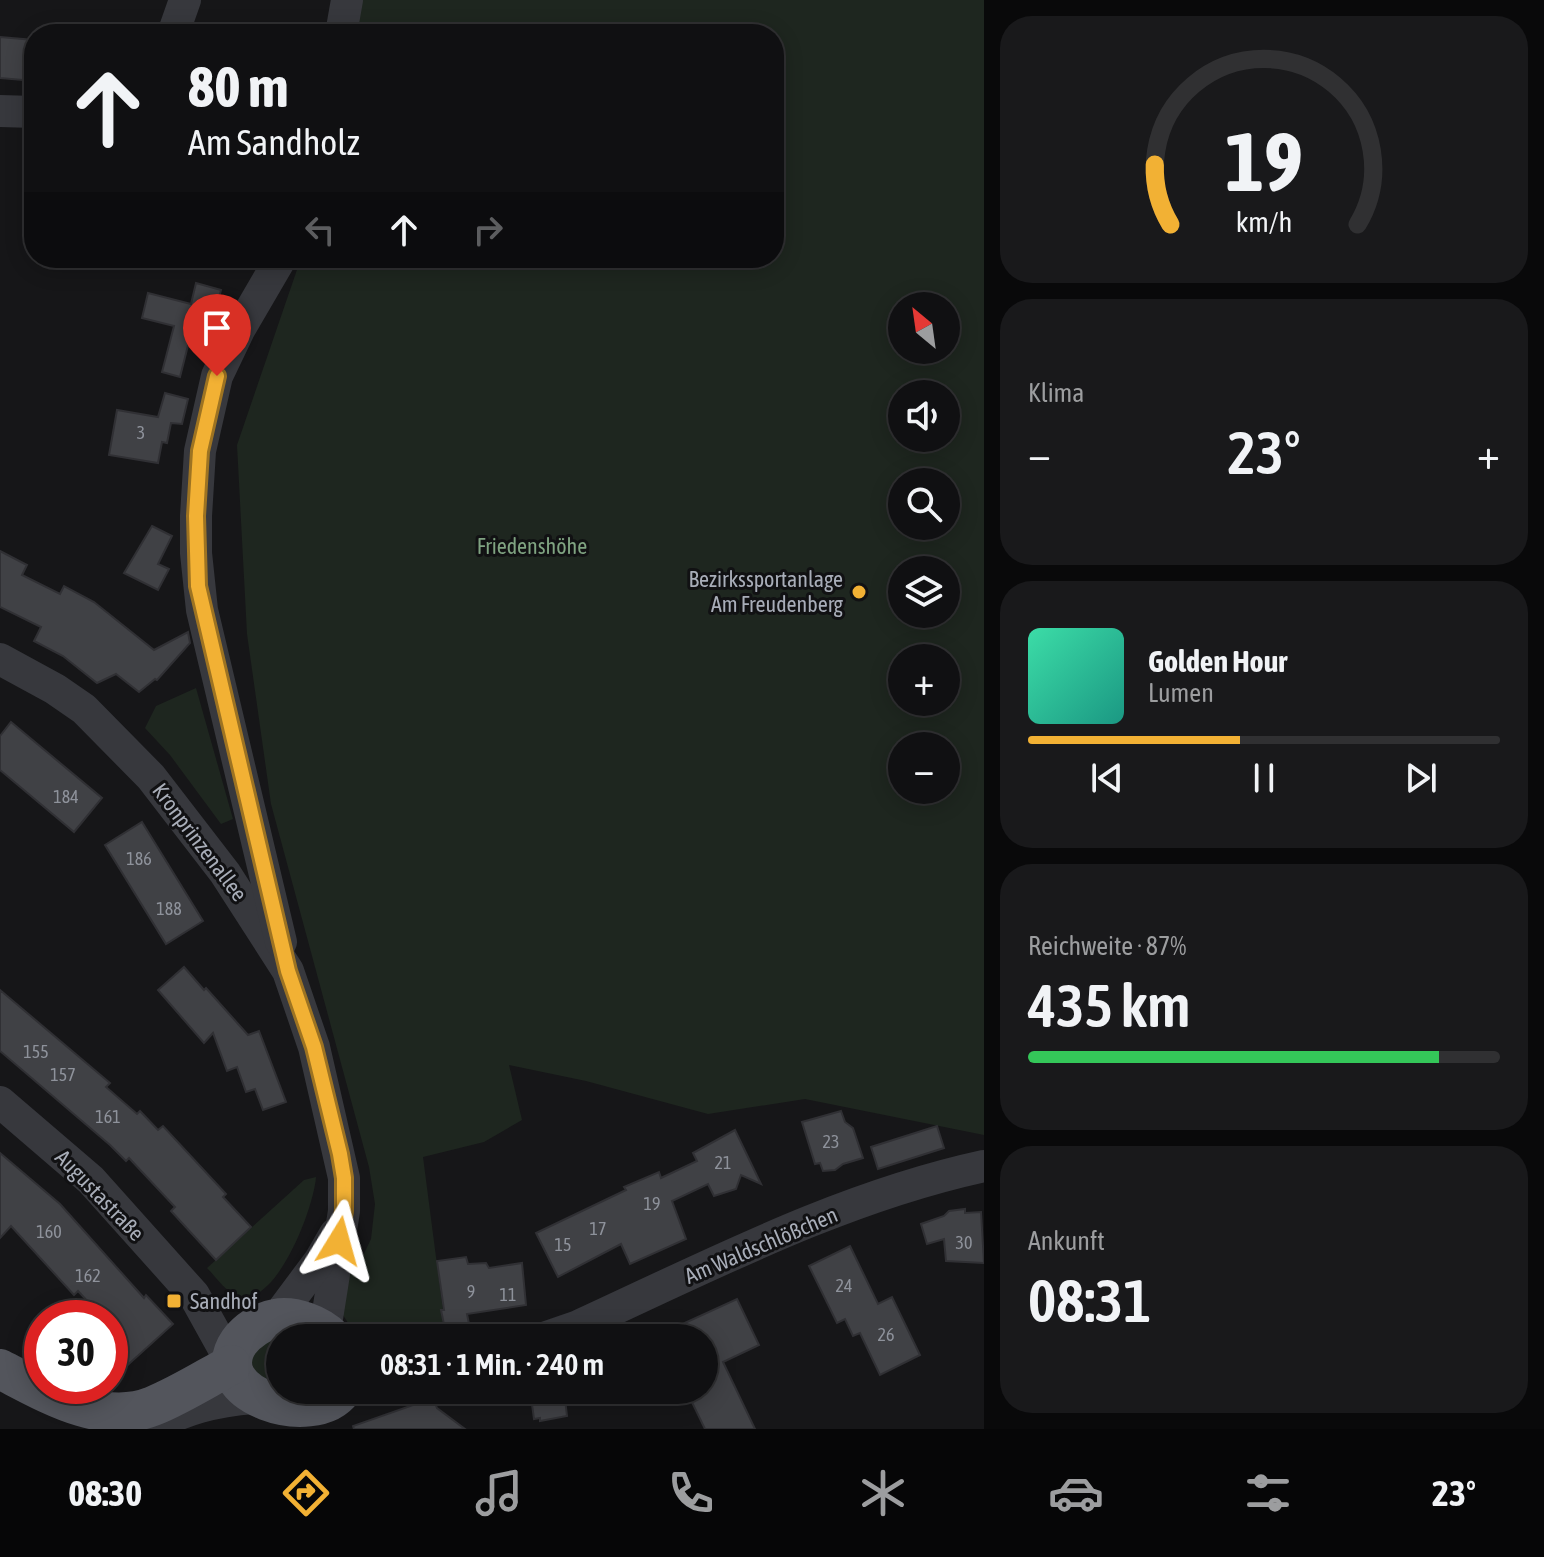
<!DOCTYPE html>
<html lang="de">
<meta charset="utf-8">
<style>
:root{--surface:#101012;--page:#19191b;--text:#f1f3f6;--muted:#9c9d9f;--line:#303032;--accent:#f2b134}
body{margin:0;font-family:"Asap Condensed",sans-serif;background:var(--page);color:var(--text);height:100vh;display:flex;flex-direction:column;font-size:30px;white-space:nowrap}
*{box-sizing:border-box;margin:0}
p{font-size:26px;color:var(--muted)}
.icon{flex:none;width:44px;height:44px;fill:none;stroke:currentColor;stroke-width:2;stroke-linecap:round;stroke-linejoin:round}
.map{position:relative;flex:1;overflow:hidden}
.sheet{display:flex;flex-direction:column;gap:16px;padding:16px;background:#09090a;width:560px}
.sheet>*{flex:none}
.banner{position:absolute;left:24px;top:24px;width:760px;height:244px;border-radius:32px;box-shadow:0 4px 20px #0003,0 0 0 2px var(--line);background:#101012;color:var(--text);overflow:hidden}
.needle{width:52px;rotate:331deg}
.buttons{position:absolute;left:888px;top:292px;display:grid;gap:16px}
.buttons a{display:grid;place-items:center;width:72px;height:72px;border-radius:50%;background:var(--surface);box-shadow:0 4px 20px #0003,0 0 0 2px var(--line);font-size:40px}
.speed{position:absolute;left:24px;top:1300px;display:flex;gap:16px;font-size:40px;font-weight:700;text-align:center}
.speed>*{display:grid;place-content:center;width:104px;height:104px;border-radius:50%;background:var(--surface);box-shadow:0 4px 20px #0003,0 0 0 2px var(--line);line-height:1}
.speed .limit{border:12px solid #d22;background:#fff;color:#111}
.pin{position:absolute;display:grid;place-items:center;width:68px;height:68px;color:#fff;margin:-82px -34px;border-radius:50% 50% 50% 0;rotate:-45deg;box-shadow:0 0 8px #0007}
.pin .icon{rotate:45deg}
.me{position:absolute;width:88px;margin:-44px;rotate:8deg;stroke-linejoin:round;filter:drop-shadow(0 0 6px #0008)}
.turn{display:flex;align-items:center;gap:28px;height:168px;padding:0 32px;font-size:36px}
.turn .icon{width:104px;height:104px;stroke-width:2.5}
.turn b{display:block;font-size:56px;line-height:68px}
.lanes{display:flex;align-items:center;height:76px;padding:0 32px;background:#0003;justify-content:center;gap:40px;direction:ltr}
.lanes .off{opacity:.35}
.big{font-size:60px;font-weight:600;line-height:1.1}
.sheet .card{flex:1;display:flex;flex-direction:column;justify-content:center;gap:12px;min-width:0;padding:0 28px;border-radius:32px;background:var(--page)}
.sheet .dial{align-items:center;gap:0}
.dial svg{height:208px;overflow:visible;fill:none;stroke:var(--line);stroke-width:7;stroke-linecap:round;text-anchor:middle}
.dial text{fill:var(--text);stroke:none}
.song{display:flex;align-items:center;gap:24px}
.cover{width:96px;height:96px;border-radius:12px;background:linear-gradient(135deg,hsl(160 70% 55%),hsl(170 70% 35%))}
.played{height:8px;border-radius:4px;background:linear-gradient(90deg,var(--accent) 45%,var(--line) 45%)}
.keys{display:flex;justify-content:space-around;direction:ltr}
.heat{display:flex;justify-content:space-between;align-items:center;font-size:44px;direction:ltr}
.charge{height:12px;border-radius:6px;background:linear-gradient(90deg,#34c759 87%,var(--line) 0)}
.trip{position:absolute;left:266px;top:1324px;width:452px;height:80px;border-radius:40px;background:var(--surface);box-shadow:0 4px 20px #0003,0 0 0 2px var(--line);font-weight:600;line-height:80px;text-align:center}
.dock{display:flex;height:128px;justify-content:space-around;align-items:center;background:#060607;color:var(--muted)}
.dock .icon{width:56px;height:56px}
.dock .active{color:var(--accent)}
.dock b{font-size:36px;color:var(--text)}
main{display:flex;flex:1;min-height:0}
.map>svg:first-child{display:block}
.green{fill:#1e261f;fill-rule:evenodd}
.building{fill:#404145;stroke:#303034;stroke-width:2}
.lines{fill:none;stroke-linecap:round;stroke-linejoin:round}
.minor{stroke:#37383d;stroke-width:32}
.major{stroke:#53555c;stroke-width:40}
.route-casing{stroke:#9d7322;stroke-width:20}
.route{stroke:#f2b134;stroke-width:14}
.poi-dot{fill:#f2b134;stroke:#111113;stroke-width:3}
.labels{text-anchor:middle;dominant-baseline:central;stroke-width:6;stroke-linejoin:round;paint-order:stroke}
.number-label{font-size:18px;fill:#8e929b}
.park-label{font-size:22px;fill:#7fa381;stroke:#111113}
.poi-label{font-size:22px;fill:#a8adb8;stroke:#111113;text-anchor:end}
.street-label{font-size:22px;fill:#a8adb8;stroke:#111113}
</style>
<main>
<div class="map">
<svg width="984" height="1429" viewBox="0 0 984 1429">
<rect width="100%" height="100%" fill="#161618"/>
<g class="green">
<path d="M361 0H984V1135L805 1099 708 1114 586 1081 509 1065 522 1120 484 1142 423 1157 446 1334 425 1338H362L353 1331 343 1315V1283L360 1262 371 1239 375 1204 369 1167 271 804 247 634 237 445 301 258H774V34H356ZM902 306H946V350H902ZM902 394H946V438H902ZM902 482H946V526H902ZM902 570H946V614H902ZM902 658H946V702H902ZM902 746H946V790H902Z"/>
<path d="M196 688 233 819 221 824 170 755 145 728 156 706Z"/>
<path d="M316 1177C314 1206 281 1295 246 1297 229 1298 218 1279 207 1268L304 1180Z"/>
<path d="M280 1338V1390L262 1388 249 1357 252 1346Z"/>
</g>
<g class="building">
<path d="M0 37 34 40V81L0 78Z"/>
<path d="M196 283 221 290 216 310 198 306 180 377 162 372 174 326 142 318 148 293 191 304Z"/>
<path d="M165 393 188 399 182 424 171 423 167 443 162 442 158 463 109 455 117 410 158 417Z"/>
<path d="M152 526 172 536 158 564 169 569 158 590 124 573Z"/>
<path d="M0 551 27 565 22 575 60 594 64 586 94 602 154 650 188 632 190 643 157 680 155 679 139 692 116 674 97 683 63 656 34 641 41 627 0 607Z"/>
<path d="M11 722 102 798 74 832 0 770V736Z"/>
<path d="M142 822 203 921 166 944 105 845Z"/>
<path d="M184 967 204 990 206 988 248 1035 259 1031 286 1102 263 1110 255 1089 246 1092 237 1067 227 1071 213 1033 204 1043 158 990Z"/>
<path d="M0 990 110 1083 106 1087 137 1114 140 1111 158 1130 163 1126 226 1194 223 1197 251 1227 216 1260 171 1211 175 1207 129 1158 126 1161 110 1145 0 1051Z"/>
<path d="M841 1111 845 1122 853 1128 863 1158 843 1164 835 1170 823 1171 820 1163 815 1164 802 1122Z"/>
<path d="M937 1126 944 1148 878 1169 871 1147Z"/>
<path d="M735 1130 761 1184 741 1175 736 1189 714 1196 708 1184 672 1201 686 1239 630 1264 621 1244 558 1277 536 1233 626 1190 624 1187 659 1172 661 1178 697 1161 693 1153Z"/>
<path d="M0 1153 60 1204 144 1298 146 1295 173 1324 110 1381V1318H103L78 1291 74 1295 11 1226 0 1238Z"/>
<path d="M965 1209V1213L981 1212 984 1263 946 1261 944 1239 927 1244 921 1224 944 1216 949 1211Z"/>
<path d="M850 1246 878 1304 892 1297 920 1355 880 1375 860 1333 853 1336 845 1319 837 1323 809 1266Z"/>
<path d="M466 1257 468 1264 486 1263 489 1268 522 1263 526 1305 467 1314 470 1329 446 1334 441 1310H444L437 1261Z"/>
<path d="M737 1299 759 1345 723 1362 755 1429H705L686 1390H704V1338H652Z"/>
<path d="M530 1390H564L567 1416 540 1421V1418L534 1419Z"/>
<path d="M433 1398 437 1408 465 1429H354L353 1426Z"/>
</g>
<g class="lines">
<g class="minor">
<path d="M173 34 185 0"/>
<path d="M341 34 347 0"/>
<path d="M0 111 34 112"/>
<path d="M0 659 55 689 84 709 151 777 225 873 288 971 314 1047 344 1178V1211L325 1331"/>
<path d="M281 942 202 610 196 553V516L200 451 217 376 239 330 281 258"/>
<path d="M0 1102 91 1180 194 1295 230 1360"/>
<path d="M276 1319 320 1260 335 1234"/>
<path d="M544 1338 576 1327C709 1266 841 1197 984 1166"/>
<path d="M149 1429C183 1409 215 1401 254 1398"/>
</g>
<g class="major">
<path d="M332 1338C319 1325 294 1315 275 1319 262 1321 247 1331 239 1342 203 1395 314 1429 342 1390"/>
<path d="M0 1369C45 1392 101 1427 153 1406 180 1395 205 1379 231 1365"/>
</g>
</g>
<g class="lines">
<defs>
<path id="route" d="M217 376 200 451 196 516 198 586 288 971 314 1047 340 1154 344 1178V1211L339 1241"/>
</defs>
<use href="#route" class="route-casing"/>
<use href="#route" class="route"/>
</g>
<g class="poi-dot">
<circle cx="859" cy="592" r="8"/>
<rect x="166" y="1293" width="16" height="16" rx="4"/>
</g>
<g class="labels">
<g class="number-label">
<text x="141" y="432">3</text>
<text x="66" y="796">184</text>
<text x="139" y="858">186</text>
<text x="169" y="908">188</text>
<text x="36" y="1051">155</text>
<text x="63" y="1074">157</text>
<text x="108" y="1116">161</text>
<text x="831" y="1141">23</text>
<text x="723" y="1162">21</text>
<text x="652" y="1203">19</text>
<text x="598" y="1228">17</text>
<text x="49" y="1231">160</text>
<text x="964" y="1242">30</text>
<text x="563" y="1244">15</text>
<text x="88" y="1275">162</text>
<text x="844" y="1285">24</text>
<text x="471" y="1291">9</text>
<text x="508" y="1294">11</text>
<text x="886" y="1334">26</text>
</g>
<g class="park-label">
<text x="532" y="546">Friedenshöhe</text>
</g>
<g class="poi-label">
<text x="843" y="579">Bezirkssportanlage<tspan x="843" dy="25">Am Freudenberg</tspan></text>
<text x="190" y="1301" text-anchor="start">Sandhof</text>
</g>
<g class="street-label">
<text transform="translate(200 842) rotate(53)">Kronprinzenallee</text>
<text transform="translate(100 1195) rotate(46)">Augustastraße</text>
<text transform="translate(761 1245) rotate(-23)">Am Waldschlößchen</text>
</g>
</g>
</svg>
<div class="buttons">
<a><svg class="needle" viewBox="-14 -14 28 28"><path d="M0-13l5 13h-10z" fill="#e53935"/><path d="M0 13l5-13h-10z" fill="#9c9d9f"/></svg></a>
<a><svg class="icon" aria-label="sound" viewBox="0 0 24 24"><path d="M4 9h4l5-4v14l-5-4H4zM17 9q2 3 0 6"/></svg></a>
<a><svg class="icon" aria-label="search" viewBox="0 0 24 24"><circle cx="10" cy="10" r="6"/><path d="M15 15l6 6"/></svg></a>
<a><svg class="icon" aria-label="layers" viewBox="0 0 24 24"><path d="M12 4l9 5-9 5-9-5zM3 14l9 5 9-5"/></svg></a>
<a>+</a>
<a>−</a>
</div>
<div class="speed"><div class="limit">30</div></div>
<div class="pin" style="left:217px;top:376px;background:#d93025"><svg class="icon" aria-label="arrive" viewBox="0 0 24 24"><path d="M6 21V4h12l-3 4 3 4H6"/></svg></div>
<svg class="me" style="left:339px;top:1241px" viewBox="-20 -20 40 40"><path d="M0-17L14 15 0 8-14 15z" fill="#f2b134" stroke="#fff" stroke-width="4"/></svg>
<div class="trip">08:31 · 1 Min. · 240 m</div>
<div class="banner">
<div class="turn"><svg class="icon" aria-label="ahead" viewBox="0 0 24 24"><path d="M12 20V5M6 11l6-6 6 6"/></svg><div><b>80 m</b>Am Sandholz</div></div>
<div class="lanes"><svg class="icon off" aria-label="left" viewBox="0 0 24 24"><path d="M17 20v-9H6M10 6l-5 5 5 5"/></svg><svg class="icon" aria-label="ahead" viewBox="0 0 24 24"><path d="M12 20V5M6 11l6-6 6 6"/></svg><svg class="icon off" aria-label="right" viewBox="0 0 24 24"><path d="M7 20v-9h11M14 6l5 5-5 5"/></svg></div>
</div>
</div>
<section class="sheet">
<div class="card dial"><svg viewBox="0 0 100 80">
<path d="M14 69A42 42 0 1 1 86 69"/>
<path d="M14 69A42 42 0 0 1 8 46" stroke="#f2b134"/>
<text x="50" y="56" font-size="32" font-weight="700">19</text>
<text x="50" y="72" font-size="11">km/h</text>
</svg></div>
<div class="card"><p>Klima</p>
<div class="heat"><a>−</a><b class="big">23°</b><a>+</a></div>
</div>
<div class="card">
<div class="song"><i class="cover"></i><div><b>Golden Hour</b><p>Lumen</p></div></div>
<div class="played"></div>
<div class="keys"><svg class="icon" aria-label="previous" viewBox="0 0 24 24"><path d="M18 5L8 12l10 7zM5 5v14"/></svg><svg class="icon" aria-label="pause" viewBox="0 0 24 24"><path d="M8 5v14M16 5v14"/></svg><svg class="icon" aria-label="next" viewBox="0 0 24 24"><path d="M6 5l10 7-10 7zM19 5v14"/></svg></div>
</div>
<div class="card"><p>Reichweite · 87%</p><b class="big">435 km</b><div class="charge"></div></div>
<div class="card"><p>Ankunft</p><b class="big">08:31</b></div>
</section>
</main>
<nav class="dock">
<b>08:30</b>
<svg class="icon active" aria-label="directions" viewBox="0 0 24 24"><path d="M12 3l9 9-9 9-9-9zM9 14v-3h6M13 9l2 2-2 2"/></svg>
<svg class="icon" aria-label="music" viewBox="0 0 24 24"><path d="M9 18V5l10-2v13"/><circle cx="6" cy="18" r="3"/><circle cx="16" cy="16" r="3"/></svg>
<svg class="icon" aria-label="phone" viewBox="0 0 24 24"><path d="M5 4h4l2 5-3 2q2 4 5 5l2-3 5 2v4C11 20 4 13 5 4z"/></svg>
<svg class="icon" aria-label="climate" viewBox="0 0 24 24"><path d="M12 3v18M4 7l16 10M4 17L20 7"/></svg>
<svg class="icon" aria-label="car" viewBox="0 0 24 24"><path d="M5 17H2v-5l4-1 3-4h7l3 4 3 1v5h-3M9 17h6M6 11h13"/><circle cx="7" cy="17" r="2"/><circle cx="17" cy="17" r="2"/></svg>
<svg class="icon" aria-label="filters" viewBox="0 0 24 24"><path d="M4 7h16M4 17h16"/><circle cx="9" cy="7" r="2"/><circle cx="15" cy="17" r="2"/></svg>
<b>23°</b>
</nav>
